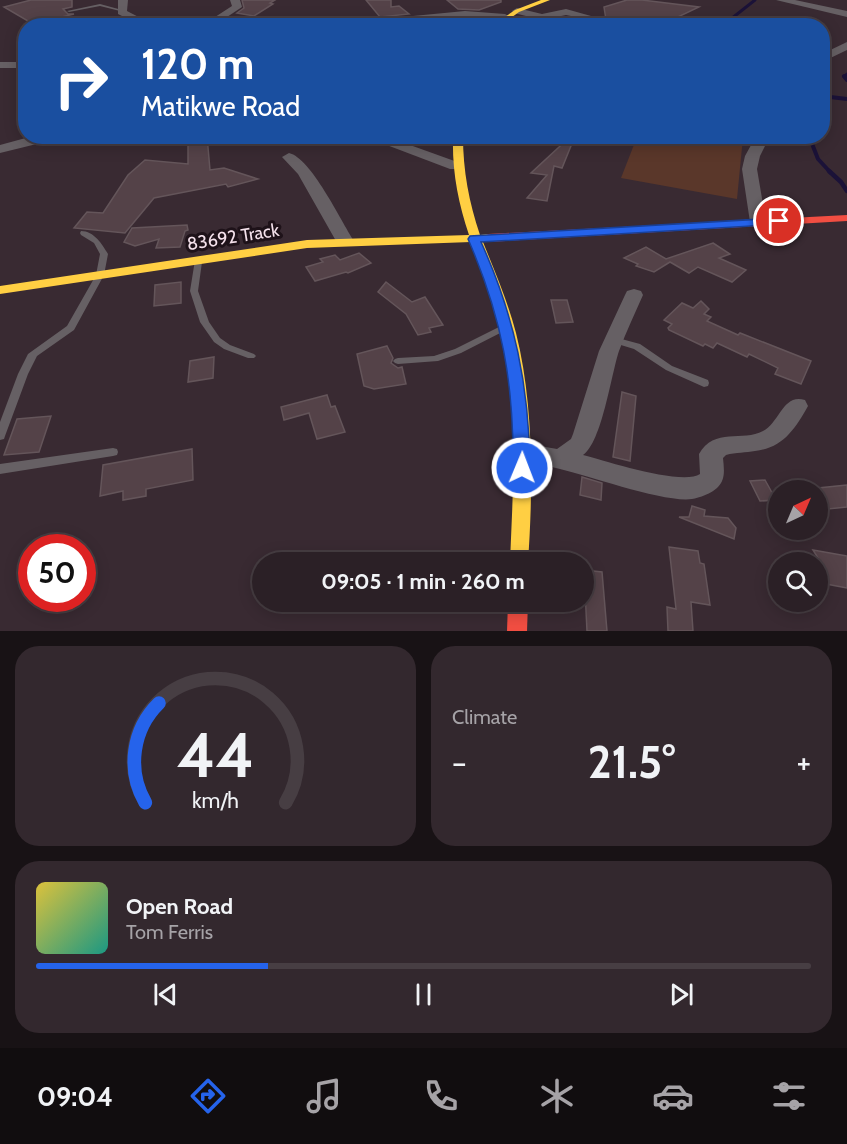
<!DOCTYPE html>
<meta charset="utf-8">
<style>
:root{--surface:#2b2026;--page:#33282e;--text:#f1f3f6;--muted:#a6a3a7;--line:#473e43;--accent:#2563eb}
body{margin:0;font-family:Cabin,sans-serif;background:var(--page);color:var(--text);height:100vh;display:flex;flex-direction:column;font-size:22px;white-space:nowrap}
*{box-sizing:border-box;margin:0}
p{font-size:20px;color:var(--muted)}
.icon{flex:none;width:33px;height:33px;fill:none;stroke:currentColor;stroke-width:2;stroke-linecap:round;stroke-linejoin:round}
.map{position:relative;height:631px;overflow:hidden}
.sheet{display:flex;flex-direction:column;gap:15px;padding:15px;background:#181215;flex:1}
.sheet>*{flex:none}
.banner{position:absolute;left:18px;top:18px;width:812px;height:126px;border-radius:24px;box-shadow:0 3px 15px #0003,0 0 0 2px var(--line);background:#1a4fa0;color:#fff;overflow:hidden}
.needle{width:39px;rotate:44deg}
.tools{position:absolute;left:768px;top:480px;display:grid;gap:12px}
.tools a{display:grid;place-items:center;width:60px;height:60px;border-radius:50%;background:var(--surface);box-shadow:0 3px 15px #0003,0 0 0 2px var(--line);font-size:30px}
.speed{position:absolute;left:18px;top:534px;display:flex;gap:12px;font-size:30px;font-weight:700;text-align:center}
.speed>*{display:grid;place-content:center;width:78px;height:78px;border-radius:50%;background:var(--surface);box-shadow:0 3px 15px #0003,0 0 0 2px var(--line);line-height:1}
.speed .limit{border:9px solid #d22;background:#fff;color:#111}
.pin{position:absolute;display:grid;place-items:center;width:51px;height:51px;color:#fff;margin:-26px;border:3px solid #fff;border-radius:50%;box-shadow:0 2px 6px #0007}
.me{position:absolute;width:66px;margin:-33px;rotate:1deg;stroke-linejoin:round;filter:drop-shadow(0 0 4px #0008)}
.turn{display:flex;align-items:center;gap:21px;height:126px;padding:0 24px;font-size:27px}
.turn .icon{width:78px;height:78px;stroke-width:2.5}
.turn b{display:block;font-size:42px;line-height:51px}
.big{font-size:45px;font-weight:700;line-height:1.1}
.sheet .widget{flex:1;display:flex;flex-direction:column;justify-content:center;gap:9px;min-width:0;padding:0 21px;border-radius:24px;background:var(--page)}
.sheet .dial{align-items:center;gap:0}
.dial svg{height:156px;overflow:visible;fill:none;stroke:var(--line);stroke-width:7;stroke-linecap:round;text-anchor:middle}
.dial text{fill:var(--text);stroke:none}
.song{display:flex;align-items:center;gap:18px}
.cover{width:72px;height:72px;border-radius:9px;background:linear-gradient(135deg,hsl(50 70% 55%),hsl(170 70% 35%))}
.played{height:6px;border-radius:3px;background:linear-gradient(90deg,var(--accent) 30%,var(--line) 30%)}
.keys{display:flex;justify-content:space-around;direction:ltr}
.heat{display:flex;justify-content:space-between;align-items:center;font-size:33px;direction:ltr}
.sheet .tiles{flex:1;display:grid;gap:15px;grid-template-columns:1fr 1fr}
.widget:last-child{grid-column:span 2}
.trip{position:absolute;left:252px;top:552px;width:342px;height:60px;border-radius:30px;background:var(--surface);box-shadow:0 3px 15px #0003,0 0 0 2px var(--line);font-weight:700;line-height:60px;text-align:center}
.tabs{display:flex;height:96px;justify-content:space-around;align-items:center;background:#110d0f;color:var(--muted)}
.tabs .icon{width:42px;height:42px}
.tabs .current{color:var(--accent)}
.tabs b{font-size:27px;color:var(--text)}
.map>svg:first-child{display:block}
.green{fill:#5a372a}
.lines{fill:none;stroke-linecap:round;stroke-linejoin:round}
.stream-far2{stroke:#1b1238;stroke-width:3}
.stream-far1{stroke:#1b1238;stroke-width:4}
.stream{stroke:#1b1238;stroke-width:4.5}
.building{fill:#544248;stroke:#64555a;stroke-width:1.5}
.lane{fill:#666064;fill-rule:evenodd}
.street{fill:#666064;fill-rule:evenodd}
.slow{fill:#ffcf43;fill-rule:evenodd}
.jam{fill:#f24e42;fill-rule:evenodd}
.route{fill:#2563eb;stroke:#184099;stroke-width:1.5}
.labels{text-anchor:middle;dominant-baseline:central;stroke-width:6;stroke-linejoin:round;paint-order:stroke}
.street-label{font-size:18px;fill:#f5e2ec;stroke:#1e1219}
</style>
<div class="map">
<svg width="847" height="631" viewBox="0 0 847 631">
<rect width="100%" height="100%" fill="#392a32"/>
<path class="green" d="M637 137H743L737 199 621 178Z"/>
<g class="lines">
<g class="stream-far2">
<path d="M722 26 755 0"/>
<path d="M844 77 847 74"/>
</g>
<g class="stream-far1">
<path d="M844 76 847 80"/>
<path d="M822 96 847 99"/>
<path d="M809 136 818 159 831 173"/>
</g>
<path class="stream" d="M829 171 841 182 847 191"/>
</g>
<g class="building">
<path d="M31 0H72V7L63 9 68 14H74L33 24 4 7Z"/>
<path d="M242 0H275L270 3 273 4 254 16 237 13 244 8Z"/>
<path d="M366 0H391V7L399 6 409 14 380 17Z"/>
<path d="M447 0H501V2L479 10 458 9Z"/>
<path d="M627 0H642L699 7 659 26H607L604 7Z"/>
<path d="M207 136 210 170 224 168 258 179 228 187 226 184 154 198 125 233 74 228 87 212 103 213 128 175 145 160 188 164V143L192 142V138Z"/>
<path d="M571 136H575L562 168 554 166 547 201 527 198 547 175 531 173Z"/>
<path d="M187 225 188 230 185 231 180 247 156 248 159 239 135 246 124 242 132 228Z"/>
<path d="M713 243 730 254 719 258 746 270 732 282 698 267 689 273 670 262 654 272 636 266 638 264 624 258 646 247 666 259Z"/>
<path d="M359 253 371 263 348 273 346 272 315 281 306 267 323 262 320 259 335 255 340 260Z"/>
<path d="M181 282V303L154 306 155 285Z"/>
<path d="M386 282 412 302 425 297 443 325 429 328 431 332 418 335 406 314 378 292Z"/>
<path d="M551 300H567L573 322 556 323Z"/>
<path d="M701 301 709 309 704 314 711 317 707 321 738 335 740 333 811 361 801 384 775 374 778 368 749 354 747 357 717 343 713 348 705 344 703 346 669 330 668 328 672 324 664 320 682 303 693 308Z"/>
<path d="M387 346 393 358 391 363 398 368 402 367 406 384 374 389 364 386 357 354Z"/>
<path d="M214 357 213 378 188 382 190 361Z"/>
<path d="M622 392 636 396 630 461 613 457Z"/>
<path d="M327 395 331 407 335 406 345 432 317 439 309 413 284 420 281 407Z"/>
<path d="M51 416 39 452 4 455 17 419Z"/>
<path d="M192 449 193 480 146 489V496L123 500V491L100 496 103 465Z"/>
<path d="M582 477 602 483 601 500 580 495Z"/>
<path d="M765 480 770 489 776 500 760 501 750 481Z"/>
<path d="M847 485V507L818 510V488Z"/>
<path d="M692 506 705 510 704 516 728 518 736 528 734 539 679 517H689Z"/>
<path d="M669 547 698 551 700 563 704 564 710 605 691 602 693 631H668L667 607 676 609Z"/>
<path d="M813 550 847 556V588L821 583 818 572V558Z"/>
<path d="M584 570 602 572 607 631H587Z"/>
</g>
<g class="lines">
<g class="lane">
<path d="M100 4 122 10 120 11 100 6 69 12 67 11Z"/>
<path d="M81 231C94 231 102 244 108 254L104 275 74 330 37 356 28 374 5 436 4 439 0 440V422L18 374 28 354 67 326 96 275 100 254 94 243 81 235 80 233Z"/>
<path d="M195 260H201L202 262 198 291 209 322 220 338 230 345 254 354 256 356 254 358H248L224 349 214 342 200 322 190 291Z"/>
<path d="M505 324 510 327 508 329 461 353 438 361 398 364 395 363 393 361 395 359 398 358 434 356 455 349Z"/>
<path d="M614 337 640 344 672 366 708 380 709 383 708 386 704 387 666 370 634 349 611 342 609 340Z"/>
<path d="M113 448 117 449 118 452 117 455 113 456 0 474V464Z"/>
</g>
<g class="street">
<path d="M118 0H128L127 11 156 26H142L118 14Z"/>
<path d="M230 0H240L242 7 224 19 229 23H289L294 26H186L191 23H216L212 19 232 6Z"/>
<path d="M776 0H795L847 11V17Z"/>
<path d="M517 8 542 14 566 9 591 16 586 19 566 15 542 20 514 13 512 11Z"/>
<path d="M465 11 505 14 510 17 505 20C447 16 393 26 335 26L340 23Z"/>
<path d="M847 42V50L822 62V54Z"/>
<rect x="0" y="62" width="26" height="6"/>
<path d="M33 136H59L57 139 0 153V145Z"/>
<path d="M363 136H385L460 163 462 166 460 169H450Z"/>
<path d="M756 136H770L760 156 757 169 766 222 758 227 750 222 742 169 745 156Z"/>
<path d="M289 153C311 158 341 221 354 241L351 245H339L336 241 298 174 282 157Z"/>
<path d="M634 289 641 291 643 295C635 313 626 332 619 351 611 375 602 442 583 455 606 461 682 486 700 474L699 454C714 427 743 442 763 431 780 422 783 393 805 400L808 406C795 429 783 448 755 451 746 453 736 452 726 455L723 458C724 469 726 480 717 488 712 493 699 498 692 499 665 503 590 476 560 469 545 465 529 463 515 459L511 452 515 445 523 443 557 449 571 439 573 434 599 351 625 295 627 291Z"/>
</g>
<g class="slow">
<path d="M541 0H550L519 12 500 26H492L515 10Z"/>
<path d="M453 136H463C463 171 469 202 480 235L488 234 494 238 492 241 483 242C495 272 508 302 516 333 534 404 533 490 528 562H510C513 486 519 408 502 333 495 302 482 272 471 242L307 248 0 294V286L307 240 469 235C458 202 452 171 453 136Z"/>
</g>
<g class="jam">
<path d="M847 215V221L488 242 482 238 488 234Z"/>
<path d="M508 602H528L527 631H507Z"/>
</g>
</g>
<path class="route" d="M779 218 783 219V224L481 242C515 317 529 386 530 468L528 473 522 475 516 473 513 468C514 383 502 317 468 239L470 236Z"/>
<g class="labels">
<g class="street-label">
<text transform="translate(233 237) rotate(-9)">83692 Track</text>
</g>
</g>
</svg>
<div class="tools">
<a><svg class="needle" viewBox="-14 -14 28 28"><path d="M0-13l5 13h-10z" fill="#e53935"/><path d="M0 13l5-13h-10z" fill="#a6a3a7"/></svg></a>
<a><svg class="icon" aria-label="search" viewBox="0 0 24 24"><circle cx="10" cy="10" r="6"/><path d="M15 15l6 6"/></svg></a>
</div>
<div class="speed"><div class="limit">50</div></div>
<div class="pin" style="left:779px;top:221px;background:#d93025"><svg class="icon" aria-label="arrive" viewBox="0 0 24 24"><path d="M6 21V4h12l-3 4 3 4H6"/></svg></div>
<svg class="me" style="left:522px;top:468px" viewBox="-20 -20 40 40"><circle r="17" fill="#2563eb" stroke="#fff" stroke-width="3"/><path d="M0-11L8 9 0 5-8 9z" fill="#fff"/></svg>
<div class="trip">09:05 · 1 min · 260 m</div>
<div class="banner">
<div class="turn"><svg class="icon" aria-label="right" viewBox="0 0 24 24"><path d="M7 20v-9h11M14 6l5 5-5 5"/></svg><div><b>120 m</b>Matikwe Road</div></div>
</div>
</div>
<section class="sheet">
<div class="tiles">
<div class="widget dial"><svg viewBox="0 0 100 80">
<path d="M14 69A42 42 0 1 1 86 69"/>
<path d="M14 69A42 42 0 0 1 21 18" stroke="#2563eb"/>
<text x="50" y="56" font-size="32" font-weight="700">44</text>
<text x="50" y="72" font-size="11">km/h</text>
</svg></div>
<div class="widget"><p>Climate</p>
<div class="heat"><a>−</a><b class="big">21.5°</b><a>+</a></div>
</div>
<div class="widget">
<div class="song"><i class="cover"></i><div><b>Open Road</b><p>Tom Ferris</p></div></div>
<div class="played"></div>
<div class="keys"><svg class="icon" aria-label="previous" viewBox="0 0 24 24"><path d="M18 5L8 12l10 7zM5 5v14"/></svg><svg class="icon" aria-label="pause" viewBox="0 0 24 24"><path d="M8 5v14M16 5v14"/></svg><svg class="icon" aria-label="next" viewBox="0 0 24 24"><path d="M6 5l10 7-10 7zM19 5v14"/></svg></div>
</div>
</div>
</section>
<nav class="tabs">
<b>09:04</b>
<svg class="icon current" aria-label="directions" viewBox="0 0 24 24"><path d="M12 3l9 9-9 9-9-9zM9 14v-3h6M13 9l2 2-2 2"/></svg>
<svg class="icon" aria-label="music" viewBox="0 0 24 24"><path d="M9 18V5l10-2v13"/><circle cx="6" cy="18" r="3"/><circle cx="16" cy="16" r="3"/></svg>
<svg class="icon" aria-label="phone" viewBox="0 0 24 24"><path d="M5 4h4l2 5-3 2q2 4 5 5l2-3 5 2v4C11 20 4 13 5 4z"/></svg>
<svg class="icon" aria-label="climate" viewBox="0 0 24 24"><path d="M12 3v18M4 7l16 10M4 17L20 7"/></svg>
<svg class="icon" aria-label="car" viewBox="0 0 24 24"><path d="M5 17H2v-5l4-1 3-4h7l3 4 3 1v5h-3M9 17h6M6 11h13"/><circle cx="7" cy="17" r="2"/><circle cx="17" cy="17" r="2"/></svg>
<svg class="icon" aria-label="filters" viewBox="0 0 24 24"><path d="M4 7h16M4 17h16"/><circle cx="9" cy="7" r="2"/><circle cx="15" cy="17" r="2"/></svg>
</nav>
